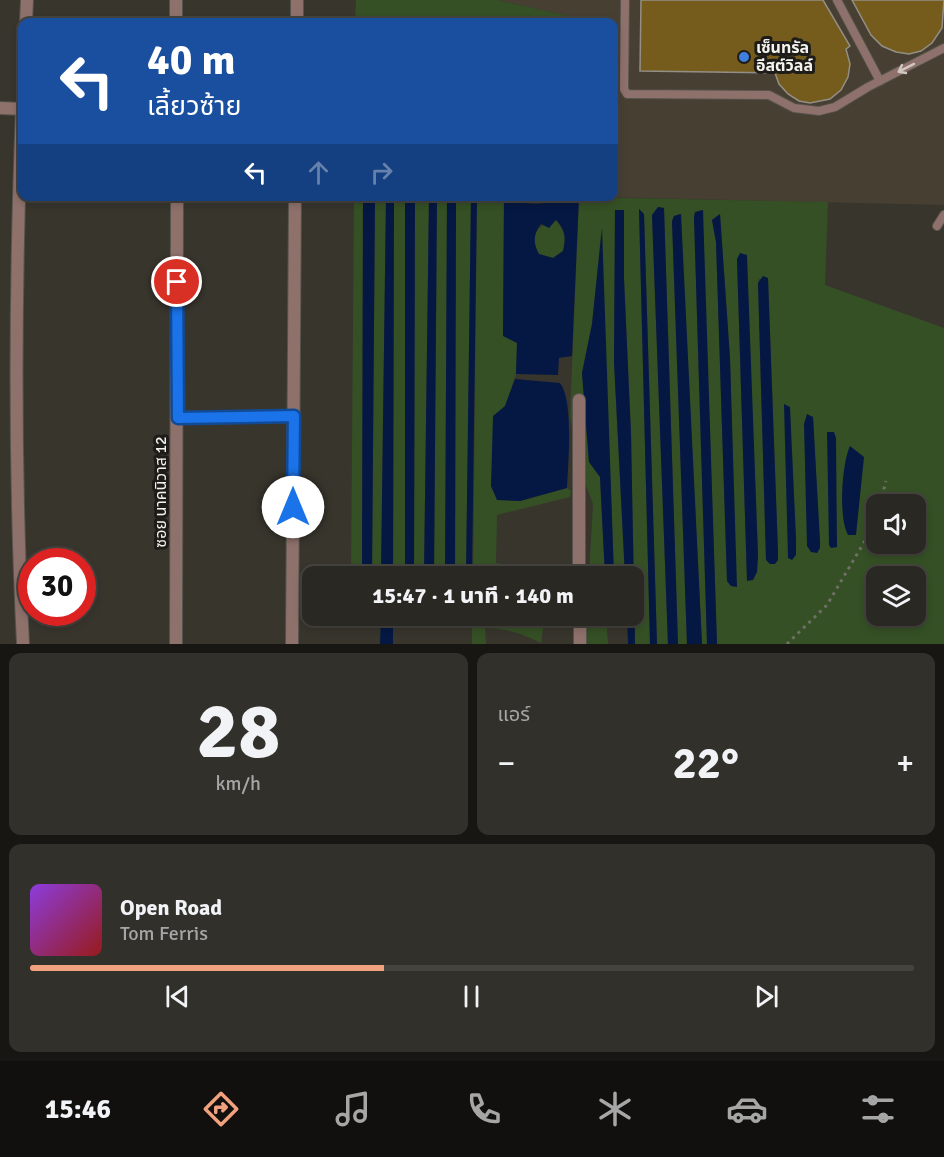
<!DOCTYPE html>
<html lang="th">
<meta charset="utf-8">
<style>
:root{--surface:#2a2822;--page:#32302a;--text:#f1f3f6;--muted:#a5a6a5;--line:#464440;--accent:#f2a17e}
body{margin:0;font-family:Signika,"Noto Sans Thai",sans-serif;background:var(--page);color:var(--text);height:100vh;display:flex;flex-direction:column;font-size:22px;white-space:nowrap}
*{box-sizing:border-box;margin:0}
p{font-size:20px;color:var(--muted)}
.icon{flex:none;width:33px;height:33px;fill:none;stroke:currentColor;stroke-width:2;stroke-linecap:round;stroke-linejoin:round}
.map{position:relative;height:644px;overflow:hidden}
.drawer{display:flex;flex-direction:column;gap:9px;padding:9px;background:#171613;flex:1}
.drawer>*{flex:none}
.banner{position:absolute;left:18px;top:18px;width:600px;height:183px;border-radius:12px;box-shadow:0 3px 9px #0003,0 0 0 2px var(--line);background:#1a4fa0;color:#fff;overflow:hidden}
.tools{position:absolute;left:866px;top:494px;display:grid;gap:12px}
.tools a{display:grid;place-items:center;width:60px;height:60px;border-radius:12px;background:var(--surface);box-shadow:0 3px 9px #0003,0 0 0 2px var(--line);font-size:30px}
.speed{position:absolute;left:18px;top:548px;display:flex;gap:12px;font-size:30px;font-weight:700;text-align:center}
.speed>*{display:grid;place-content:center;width:78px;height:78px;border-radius:50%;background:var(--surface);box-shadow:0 3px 9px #0003,0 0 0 2px var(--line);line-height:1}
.speed .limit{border:9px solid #d22;background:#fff;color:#111}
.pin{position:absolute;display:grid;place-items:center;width:51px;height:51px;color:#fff;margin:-26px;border:3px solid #fff;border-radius:50%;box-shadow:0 2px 6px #0007}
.me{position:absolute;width:66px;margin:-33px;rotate:0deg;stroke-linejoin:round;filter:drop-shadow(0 0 4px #0008)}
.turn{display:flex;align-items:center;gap:21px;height:126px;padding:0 30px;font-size:27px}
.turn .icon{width:78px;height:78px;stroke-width:2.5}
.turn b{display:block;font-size:42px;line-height:51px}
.lanes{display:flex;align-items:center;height:57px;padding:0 30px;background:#0003;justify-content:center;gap:30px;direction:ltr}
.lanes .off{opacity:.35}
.big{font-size:45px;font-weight:800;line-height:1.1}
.drawer .tile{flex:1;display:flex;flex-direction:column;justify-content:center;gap:9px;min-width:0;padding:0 21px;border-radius:12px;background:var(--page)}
.drawer .dial{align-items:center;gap:0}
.dial b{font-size:78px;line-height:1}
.song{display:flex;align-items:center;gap:18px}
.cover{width:72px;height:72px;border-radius:9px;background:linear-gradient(135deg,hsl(270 70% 55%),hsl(0 70% 35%))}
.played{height:6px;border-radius:3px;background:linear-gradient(90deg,var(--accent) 40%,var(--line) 40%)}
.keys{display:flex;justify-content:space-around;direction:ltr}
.heat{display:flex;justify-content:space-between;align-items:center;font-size:33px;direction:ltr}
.drawer .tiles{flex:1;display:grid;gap:9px;grid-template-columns:1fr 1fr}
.tile:last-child{grid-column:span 2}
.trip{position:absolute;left:302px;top:566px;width:342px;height:60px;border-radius:12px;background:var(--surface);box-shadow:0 3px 9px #0003,0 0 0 2px var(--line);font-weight:800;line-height:60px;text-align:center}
.menu{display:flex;height:96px;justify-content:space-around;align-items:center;background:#11100e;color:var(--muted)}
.menu .icon{width:42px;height:42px}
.menu .active{color:var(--accent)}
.menu b{font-size:27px;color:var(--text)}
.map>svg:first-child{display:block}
.built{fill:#463f32}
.green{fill:#355025;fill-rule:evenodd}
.water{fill:#051843;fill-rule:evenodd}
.building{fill:#755c1c;stroke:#938f87;stroke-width:1.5}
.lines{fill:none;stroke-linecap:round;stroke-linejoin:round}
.lane-casing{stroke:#56534c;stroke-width:10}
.street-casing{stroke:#56534c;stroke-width:14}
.path{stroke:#716e67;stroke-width:3;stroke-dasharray:3 4.5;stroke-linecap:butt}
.lane{stroke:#8e716b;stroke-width:8}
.street{stroke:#8e716b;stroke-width:12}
.oneway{stroke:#d1c6c0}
.route-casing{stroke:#114b97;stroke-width:15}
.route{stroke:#1a73e8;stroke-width:10}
.shop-dot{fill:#3f7fe0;stroke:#1e1c19;stroke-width:2}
.labels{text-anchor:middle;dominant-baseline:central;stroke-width:6;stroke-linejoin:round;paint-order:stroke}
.poi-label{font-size:16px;font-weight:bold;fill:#f5f3ee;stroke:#1e1c19;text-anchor:start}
.street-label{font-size:16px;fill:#f5f3ee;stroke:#1e1c19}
</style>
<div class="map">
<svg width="944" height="644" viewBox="0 0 944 644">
<rect width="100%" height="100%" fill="#38352d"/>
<path class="built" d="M497 0H944V205L604 197 614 196V22H596Z"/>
<g class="green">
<path d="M356 0H497L596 22H355Z"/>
<path d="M386 196 381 576H372L375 197Z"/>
<path d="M405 196V576H393L394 197Z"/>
<path d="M447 196 445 576H434L437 197Z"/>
<path d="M471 196 466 576H455L456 197Z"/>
<path d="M363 197 362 576H351L354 197Z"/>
<path d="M429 197 424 576H414L415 197Z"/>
<path d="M477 197H504L503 335 517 343 516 374 505 406 491 486 498 500 520 501 567 488 571 491 570 497 497 515 496 563 524 567 525 576H473Z"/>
<path d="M579 197 828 202 825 285 944 328V644H717L702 210 695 212 694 217 707 644H702L680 214 674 216 672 221 687 644H678L664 208 658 207 652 215 668 644H657L644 214 639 209 650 644H635L631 434 624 279V211L615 210 614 362 625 576H614L601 234 592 324 582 373 589 462 600 477 605 576H589L593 504 578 464 570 416ZM720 214 730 358 736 587 731 586 727 581 716 242 712 220ZM746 255 758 555 757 572 747 580 737 259ZM768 278 778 552V560L770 564 766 560 758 283 759 279ZM807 415 813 417 820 548ZM876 504H915V543H876ZM876 576H915V615H876Z"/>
<path d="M556 220C565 231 566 237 563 251L553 258 539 254C529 234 536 226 556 220Z"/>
<path d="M472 615H545L541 643C522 634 506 628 485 628L486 644H472Z"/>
<path d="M587 615H606L608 644H586Z"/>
</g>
<g class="water">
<path d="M394 196 393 576H381L386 197Z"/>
<path d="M415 196 414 576H405V197Z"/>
<path d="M437 196 434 576H424L429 197Z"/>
<path d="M477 196 472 576H466L471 197Z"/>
<path d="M375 197 372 576H362L363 197Z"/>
<path d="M456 197 455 576H445L447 197Z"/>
<path d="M504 197H518L525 203C535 204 550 205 557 197H579L572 356 559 358 558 375 516 374 517 343 503 336ZM556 220C566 231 566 238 563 251L553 258 539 254C533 244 533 234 541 224L549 228Z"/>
<path d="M658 207 664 208 678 644H668L652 215Z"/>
<path d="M639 209 644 214 657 644H650Z"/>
<path d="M615 210H624V279L631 434 635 644H628L627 615H633V576H625L614 362Z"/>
<path d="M703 210 717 644H707L694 217 695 212Z"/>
<path d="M681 214 702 644H687L672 221 674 216Z"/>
<path d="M720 214 730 358 737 587 731 586 727 581 716 242 712 220Z"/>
<path d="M602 228 614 576H605L600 477 589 462 582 373 592 324Z"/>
<path d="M740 253 747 255 758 555 757 572 753 580 747 581 737 259Z"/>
<path d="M763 276 768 278 778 552V560L775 564H770L766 560 758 283Z"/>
<path d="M515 379 560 383C574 401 568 464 567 488L520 501 497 500 491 486 493 416 505 406Z"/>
<path d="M784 404 790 407 796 538V555L792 560 788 558Z"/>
<path d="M807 414 813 417 820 541V548L817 553 811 552 807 546 804 424Z"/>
<path d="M827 432H834L836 438 837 547 831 548 829 545Z"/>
<path d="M850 446 864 457 856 535H848C838 517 842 463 850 446Z"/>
<path d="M381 615H393V644H380Z"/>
</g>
<g class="building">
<path d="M641 0H823L850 46 846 49 850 64 848 77 841 90 830 99 810 103 799 101 788 94 779 84 775 73 640 71Z"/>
<path d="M852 0H944L942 28 932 43 921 51 909 54 896 52 882 46 871 35Z"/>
</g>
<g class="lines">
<defs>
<g id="lane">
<path d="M625 0 624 89 627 94 769 95 794 108 819 111 835 107 868 87 944 48"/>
<path d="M837 0 880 81"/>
<path d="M937 226 944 215"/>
</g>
<g id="street">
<path d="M176 0V22"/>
<path d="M26 22 27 0"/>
<path d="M297 22V0"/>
<path d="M0 108 22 109"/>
<path d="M22 108C15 286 14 466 23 644"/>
<path d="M579 400V576"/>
<path d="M178 418 294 416"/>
<path d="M580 615V644"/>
<path d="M176 644 177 196"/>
<path d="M292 644 295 196"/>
</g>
</defs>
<use href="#lane" class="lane-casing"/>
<use href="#street" class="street-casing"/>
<g class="path">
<path d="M880 504 886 481"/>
<path d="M787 644 827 605 876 522"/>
</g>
<use href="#lane" class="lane"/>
<use href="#street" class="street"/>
</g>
<defs><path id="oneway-shaft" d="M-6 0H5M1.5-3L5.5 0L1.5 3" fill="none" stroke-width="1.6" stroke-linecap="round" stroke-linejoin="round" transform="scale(1.5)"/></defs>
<use class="oneway" href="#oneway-shaft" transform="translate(906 68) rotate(153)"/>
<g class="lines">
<defs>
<path id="route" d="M177 282 178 418 294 416 293 507"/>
</defs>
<use href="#route" class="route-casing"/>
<use href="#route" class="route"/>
</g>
<circle class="shop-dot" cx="744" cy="57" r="6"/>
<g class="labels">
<g class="poi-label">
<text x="756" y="48">เซ็นทรัล<tspan x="756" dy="18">อีสต์วิลล์</tspan></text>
</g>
<g class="street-label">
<text transform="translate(161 492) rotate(-90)">ซอย นาคนิวาส 12</text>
</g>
</g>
</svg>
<div class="tools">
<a><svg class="icon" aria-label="sound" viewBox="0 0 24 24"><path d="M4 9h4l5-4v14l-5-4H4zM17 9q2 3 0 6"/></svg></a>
<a><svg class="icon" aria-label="layers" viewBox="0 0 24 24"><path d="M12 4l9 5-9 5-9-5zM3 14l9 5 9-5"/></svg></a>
</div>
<div class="speed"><div class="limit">30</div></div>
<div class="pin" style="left:177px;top:282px;background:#d93025"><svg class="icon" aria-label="arrive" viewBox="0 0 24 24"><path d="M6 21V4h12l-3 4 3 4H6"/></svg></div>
<svg class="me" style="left:293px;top:507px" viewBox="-20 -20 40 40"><circle r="19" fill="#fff"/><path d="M0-13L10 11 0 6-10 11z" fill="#1a73e8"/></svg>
<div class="trip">15:47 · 1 นาที · 140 m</div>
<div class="banner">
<div class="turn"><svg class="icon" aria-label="left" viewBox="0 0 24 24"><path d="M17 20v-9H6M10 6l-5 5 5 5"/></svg><div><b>40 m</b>เลี้ยวซ้าย</div></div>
<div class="lanes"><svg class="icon" aria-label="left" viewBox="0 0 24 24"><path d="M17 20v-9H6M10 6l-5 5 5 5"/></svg><svg class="icon off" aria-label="ahead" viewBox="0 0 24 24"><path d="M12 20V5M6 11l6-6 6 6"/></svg><svg class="icon off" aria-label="right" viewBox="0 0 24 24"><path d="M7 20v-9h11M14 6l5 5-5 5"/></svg></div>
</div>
</div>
<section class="drawer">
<div class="tiles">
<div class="tile dial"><b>28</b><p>km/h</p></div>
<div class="tile"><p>แอร์</p>
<div class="heat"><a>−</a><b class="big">22°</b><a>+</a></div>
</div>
<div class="tile">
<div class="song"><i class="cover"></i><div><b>Open Road</b><p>Tom Ferris</p></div></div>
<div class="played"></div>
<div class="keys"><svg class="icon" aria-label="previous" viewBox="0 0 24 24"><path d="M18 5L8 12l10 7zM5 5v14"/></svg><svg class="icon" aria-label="pause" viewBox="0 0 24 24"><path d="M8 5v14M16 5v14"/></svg><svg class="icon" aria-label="next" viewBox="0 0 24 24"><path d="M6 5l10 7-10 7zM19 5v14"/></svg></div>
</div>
</div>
</section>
<nav class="menu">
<b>15:46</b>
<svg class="icon active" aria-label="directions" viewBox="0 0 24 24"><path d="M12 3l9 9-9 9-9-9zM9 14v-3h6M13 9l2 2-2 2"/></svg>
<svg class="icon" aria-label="music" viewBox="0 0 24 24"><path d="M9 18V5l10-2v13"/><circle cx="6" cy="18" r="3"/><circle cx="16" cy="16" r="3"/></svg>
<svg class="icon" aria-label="phone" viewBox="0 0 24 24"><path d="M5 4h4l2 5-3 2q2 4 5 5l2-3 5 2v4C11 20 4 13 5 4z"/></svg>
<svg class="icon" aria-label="climate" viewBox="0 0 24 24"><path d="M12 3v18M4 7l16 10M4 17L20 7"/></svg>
<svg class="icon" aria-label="car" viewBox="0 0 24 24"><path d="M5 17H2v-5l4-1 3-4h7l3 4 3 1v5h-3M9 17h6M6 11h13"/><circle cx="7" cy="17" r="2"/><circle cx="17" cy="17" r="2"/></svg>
<svg class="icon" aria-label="filters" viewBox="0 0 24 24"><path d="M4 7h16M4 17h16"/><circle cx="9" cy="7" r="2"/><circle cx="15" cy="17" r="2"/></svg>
</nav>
